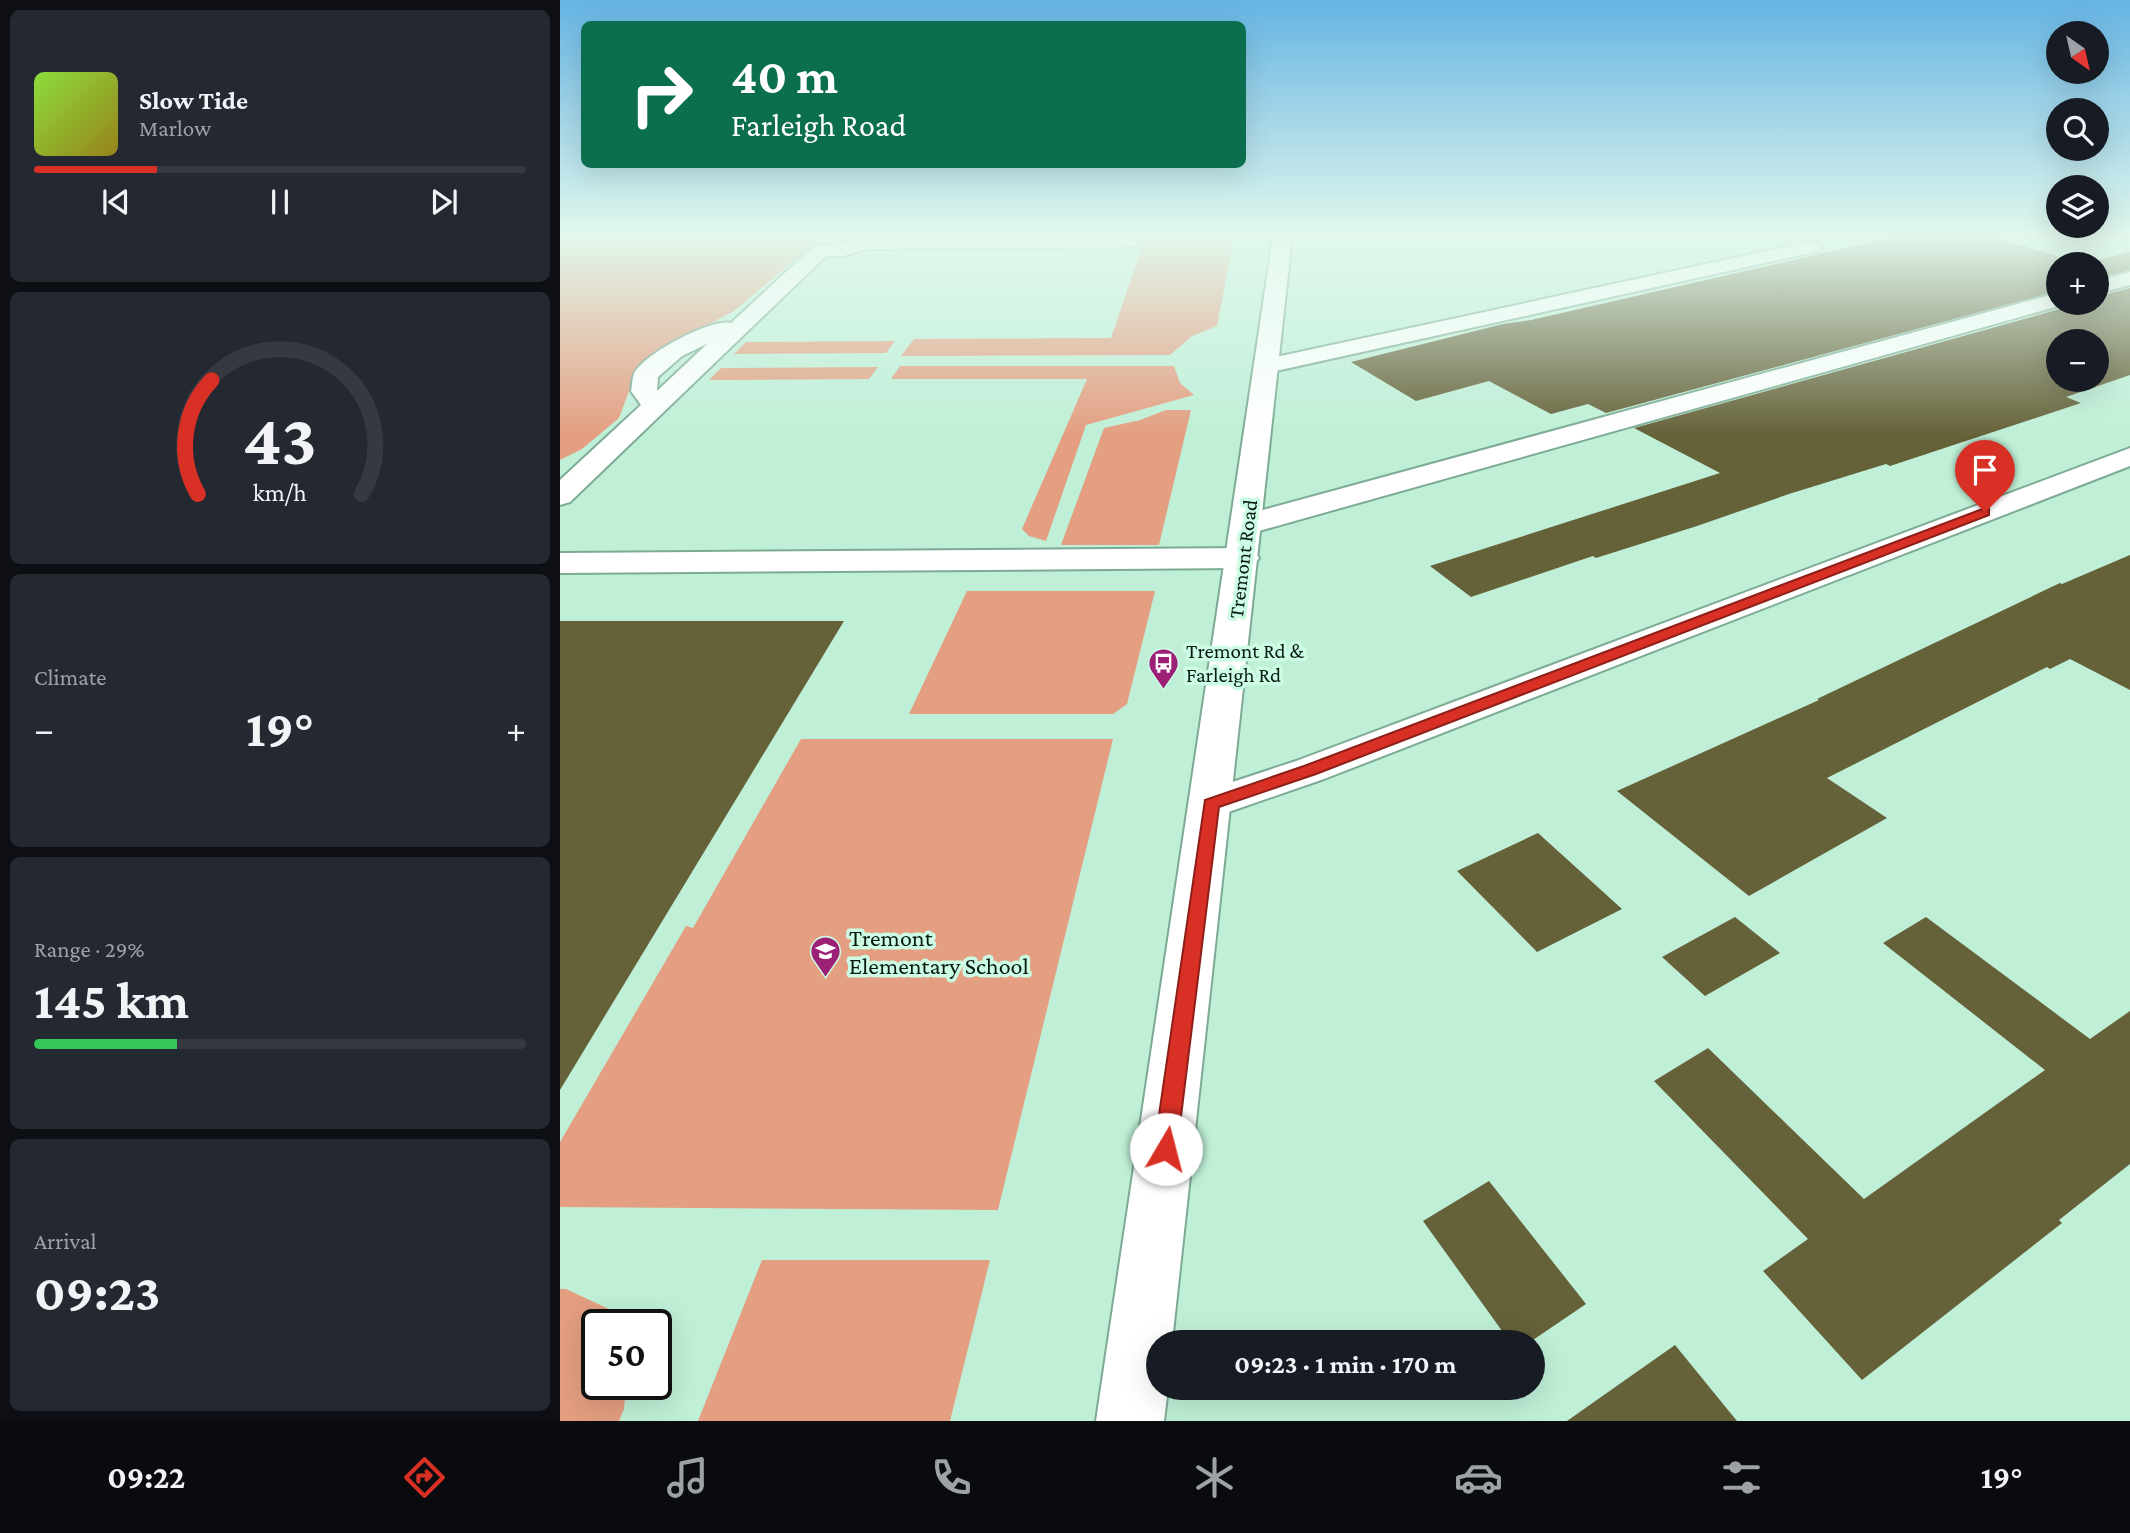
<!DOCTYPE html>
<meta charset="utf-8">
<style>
:root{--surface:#171b24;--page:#242831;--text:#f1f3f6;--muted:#9ea1a6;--line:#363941;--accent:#d93025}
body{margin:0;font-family:"Crimson Pro",serif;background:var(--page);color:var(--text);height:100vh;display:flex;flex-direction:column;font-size:26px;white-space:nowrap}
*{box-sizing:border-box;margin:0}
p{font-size:23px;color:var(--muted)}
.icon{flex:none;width:38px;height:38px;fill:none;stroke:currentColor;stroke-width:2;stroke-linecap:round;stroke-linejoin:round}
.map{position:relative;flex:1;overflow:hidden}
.details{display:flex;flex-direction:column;gap:10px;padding:10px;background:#0d0f14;width:560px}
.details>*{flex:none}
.hud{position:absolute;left:21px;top:21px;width:665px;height:147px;border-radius:10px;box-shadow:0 7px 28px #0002;background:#0b6e4f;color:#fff;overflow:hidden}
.needle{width:46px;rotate:146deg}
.tools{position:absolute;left:1486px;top:21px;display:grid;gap:14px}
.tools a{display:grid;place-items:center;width:63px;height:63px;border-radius:50%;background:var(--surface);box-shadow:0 7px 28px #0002;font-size:35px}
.speed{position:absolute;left:21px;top:1309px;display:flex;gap:14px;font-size:35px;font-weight:700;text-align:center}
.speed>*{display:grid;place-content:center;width:91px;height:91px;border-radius:50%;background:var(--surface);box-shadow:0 7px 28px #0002;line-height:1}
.speed .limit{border:4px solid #111;border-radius:10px;background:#fff;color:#111}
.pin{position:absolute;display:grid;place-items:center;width:60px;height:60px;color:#fff;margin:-72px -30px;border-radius:50% 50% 50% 0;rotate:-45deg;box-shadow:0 0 7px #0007}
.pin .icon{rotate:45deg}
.me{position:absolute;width:77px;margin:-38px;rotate:8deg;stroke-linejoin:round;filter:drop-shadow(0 0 5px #0008)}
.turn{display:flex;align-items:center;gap:24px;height:147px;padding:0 35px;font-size:32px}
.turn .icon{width:91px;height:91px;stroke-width:2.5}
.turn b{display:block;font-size:49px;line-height:60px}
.big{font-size:52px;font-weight:700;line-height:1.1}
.details .tile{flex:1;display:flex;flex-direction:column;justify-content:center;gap:10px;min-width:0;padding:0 24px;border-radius:10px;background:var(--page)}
.details .dial{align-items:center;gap:0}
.dial svg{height:182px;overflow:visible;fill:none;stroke:var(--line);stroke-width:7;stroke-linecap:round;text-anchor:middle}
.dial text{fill:var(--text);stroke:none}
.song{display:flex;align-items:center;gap:21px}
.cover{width:84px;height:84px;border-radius:10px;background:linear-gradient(135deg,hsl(90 70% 55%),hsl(50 70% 35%))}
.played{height:7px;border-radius:4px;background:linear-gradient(90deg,var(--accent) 25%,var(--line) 25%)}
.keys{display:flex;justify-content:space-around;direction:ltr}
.heat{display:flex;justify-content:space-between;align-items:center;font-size:38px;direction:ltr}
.charge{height:10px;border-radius:5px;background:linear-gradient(90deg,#34c759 29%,var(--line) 0)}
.trip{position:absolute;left:586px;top:1330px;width:399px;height:70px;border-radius:35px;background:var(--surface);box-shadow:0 7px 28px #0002;font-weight:700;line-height:70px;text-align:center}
.dock{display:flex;height:112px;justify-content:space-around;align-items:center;background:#090b0e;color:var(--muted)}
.dock .icon{width:49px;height:49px}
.dock .current{color:var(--accent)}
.dock b{font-size:32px;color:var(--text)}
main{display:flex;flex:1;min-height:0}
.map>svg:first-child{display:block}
.green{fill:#e49e81}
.building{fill:#656139;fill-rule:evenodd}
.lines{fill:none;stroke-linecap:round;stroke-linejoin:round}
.minor-casing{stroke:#7daa94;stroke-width:4}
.major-casing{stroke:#7daa94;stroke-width:4}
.minor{fill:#fff;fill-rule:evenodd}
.major{fill:#fff;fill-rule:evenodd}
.route{fill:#d93025;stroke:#8d1f18;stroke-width:2}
.labels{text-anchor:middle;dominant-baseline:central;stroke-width:7;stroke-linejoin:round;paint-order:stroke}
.street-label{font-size:21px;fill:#081a12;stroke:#ccfce4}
.poi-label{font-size:21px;fill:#081a12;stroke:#ccfce4;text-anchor:start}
.near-poi-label{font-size:24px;fill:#081a12;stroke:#ccfce4;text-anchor:start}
</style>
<main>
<section class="details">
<div class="tile">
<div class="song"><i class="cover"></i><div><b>Slow Tide</b><p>Marlow</p></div></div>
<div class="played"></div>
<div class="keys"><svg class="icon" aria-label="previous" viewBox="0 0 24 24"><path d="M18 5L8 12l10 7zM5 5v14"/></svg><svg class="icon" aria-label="pause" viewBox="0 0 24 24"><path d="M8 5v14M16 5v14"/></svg><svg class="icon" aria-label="next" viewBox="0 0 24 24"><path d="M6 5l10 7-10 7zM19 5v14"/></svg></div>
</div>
<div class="tile dial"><svg viewBox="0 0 100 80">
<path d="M14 69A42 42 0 1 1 86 69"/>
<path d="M14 69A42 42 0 0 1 20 19" stroke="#d93025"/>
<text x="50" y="56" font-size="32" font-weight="700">43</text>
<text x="50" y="72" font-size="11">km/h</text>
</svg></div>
<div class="tile"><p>Climate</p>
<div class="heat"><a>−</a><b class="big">19°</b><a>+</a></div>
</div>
<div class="tile"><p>Range · 29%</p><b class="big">145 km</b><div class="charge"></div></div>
<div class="tile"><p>Arrival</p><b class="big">09:23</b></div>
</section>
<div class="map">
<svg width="1570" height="1421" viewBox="0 0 1570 1421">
<rect width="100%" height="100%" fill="#bfefd7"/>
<g class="green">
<path d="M0 237H262L174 311 106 347 77 370 59 418 22 449 0 460Z"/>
<path d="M674 237 657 326 632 336 610 355 341 356 354 339 551 338 585 238Z"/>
<path d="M335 341 326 353 174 354 186 342Z"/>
<path d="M340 366H614L620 383 634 395 526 425 486 541 469 536 462 529 527 379H331Z"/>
<path d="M318 367 309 379 149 380 161 368Z"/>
<path d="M606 410H631L599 545H501L544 428 580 420Z"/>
<path d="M407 591H595L567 704 553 714H349Z"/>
<path d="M241 739H553L438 1210 0 1207V1142L126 926 133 928Z"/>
<path d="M202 1260H430L390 1421H138Z"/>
<path d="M0 1289H6L51 1310 57 1325H37V1384H66L64 1409 59 1421H0Z"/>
</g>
<g class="building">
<path d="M1334 237H1433L1523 264 1570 252V270L1536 278V264H1498V291L1046 413 1028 404 991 414 929 381 856 401 791 362 943 324 971 320Z"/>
<path d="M1570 288V375L1506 397 1521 403 1330 466 1326 464 1229 494 1137 526 1036 558 1033 556 911 597 870 566 1160 473 1074 428 1507 307 1508 303H1536V297ZM1498 341H1536V380H1498Z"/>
<path d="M1570 555V690L1510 659 1490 669 1487 667 1267 778 1327 818 1189 896 1057 791 1259 700 1257 699 1500 583 1502 584Z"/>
<path d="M0 621H284L0 1090Z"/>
<path d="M978 833 1062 909 977 952 897 871Z"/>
<path d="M1175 917 1220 953 1145 996 1102 957Z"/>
<path d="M1366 917 1530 1039 1570 1011V1164L1499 1220 1502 1223 1302 1380 1203 1271 1248 1239 1094 1081 1148 1048 1304 1199 1485 1070 1323 943Z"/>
<path d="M929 1181 1026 1304 970 1342H950L863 1221Z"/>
<path d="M1115 1345 1177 1421H1007Z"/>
</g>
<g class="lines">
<defs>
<g id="minor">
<path d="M305 237H580L577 245 570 247 307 249 283 256H266L10 502 0 505V480L81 405 71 391C72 386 72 379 74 374 82 355 151 318 171 323L254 246 282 244ZM147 344 97 391 98 377 122 356Z"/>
<path d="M1252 241 1262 247 1259 251 707 373 698 371 695 366 698 361 707 359Z"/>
<path d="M1570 272V285L1536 294V281Z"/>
<path d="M1498 293V303L1506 304 699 531 688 533 677 531 673 524 677 517Z"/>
<path d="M1570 448V466L764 779 651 818 636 814 630 804 636 794 736 761Z"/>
<path d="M683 548 694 551 699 558 694 565 683 568 0 573V553Z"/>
</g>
<path id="major" d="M713 237H732L612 1342H598V1388H608L604 1421H536Z"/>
</defs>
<use href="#minor" class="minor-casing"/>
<use href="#major" class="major-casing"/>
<use href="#minor" class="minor"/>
<use href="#major" class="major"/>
</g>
<linearGradient id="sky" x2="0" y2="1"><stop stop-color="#65b4e3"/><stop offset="0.54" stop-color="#e2f8ed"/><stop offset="1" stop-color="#e2f8ed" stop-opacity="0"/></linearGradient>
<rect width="1570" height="436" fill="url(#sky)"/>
<path class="route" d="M1425 508 1429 509V515L756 774 659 807 617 1149 614 1156 606 1159 597 1156 594 1149 645 800 744 766Z"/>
<defs>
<symbol id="bus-pin" viewBox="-11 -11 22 30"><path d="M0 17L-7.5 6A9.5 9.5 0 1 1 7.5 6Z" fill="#9d2077" stroke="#ccfce4"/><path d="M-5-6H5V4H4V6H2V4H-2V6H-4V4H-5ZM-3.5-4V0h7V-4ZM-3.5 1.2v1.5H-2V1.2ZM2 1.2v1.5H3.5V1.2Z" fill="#fff"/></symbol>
<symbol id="school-pin" viewBox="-11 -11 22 30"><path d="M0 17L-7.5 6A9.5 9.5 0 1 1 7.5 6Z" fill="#9d2077" stroke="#ccfce4"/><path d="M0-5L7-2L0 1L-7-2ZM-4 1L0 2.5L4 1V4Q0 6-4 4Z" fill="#fff"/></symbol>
</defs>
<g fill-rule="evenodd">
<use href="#bus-pin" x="586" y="646" width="35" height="47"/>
<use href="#school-pin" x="248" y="934" width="35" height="47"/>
</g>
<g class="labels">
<g class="street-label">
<text transform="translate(683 559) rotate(-83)">Tremont Road</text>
</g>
<g class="poi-label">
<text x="626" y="651">Tremont Rd &amp;<tspan x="626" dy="24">Farleigh Rd</tspan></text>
</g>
<g class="near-poi-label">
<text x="289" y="937">Tremont<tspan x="289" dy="28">Elementary School</tspan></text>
</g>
</g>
</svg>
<div class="tools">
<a><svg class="needle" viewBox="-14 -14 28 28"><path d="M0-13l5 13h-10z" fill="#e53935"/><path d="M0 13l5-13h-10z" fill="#9ea1a6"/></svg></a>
<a><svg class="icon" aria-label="search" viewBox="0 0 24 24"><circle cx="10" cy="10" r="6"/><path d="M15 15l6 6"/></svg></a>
<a><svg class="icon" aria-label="layers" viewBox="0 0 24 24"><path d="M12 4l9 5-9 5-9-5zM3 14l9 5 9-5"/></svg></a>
<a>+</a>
<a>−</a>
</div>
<div class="speed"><div class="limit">50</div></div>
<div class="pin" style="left:1425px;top:512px;background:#d93025"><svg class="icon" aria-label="arrive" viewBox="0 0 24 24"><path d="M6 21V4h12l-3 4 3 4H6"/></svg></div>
<svg class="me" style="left:606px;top:1149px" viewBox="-20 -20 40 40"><circle r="19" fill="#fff"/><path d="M0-13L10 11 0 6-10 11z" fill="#d93025"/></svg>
<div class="trip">09:23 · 1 min · 170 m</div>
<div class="hud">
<div class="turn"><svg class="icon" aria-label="right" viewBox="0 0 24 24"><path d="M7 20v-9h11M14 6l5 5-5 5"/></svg><div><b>40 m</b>Farleigh Road</div></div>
</div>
</div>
</main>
<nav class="dock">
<b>09:22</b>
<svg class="icon current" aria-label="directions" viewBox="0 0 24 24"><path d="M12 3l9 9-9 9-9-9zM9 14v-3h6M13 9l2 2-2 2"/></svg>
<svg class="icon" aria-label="music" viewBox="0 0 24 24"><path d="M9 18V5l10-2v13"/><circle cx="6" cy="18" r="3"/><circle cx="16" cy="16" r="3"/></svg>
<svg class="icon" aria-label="phone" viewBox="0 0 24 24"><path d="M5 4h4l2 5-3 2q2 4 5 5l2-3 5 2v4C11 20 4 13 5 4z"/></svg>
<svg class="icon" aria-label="climate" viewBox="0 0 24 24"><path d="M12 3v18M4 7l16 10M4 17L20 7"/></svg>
<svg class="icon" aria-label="car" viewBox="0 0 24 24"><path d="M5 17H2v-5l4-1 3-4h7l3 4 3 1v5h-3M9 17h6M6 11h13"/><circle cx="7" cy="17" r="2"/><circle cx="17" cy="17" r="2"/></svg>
<svg class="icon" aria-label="filters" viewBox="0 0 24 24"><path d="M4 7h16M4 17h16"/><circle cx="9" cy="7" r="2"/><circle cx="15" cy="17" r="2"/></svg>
<b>19°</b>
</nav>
